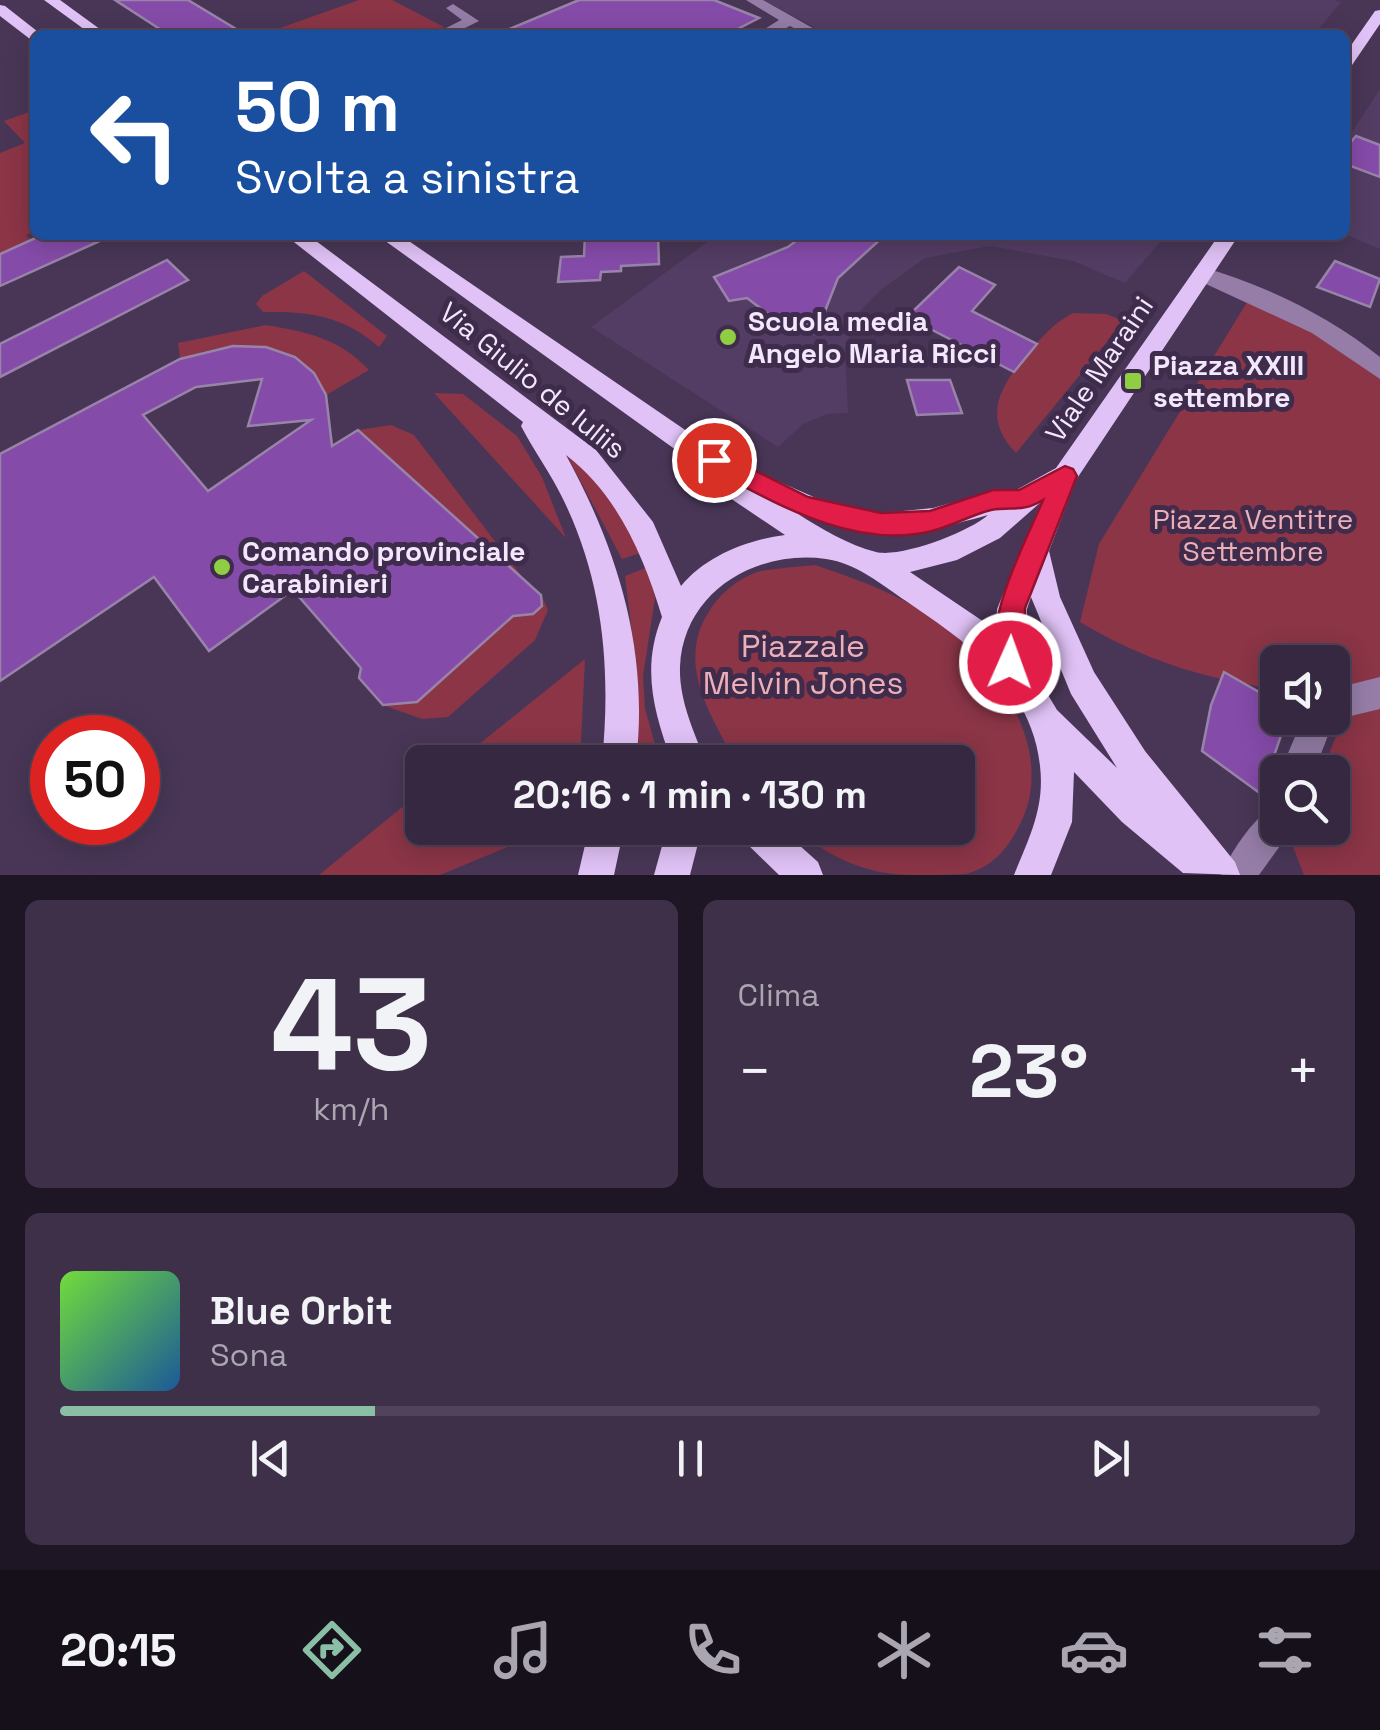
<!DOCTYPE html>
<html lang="it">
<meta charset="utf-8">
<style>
:root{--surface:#372841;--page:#3e3048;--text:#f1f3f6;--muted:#aaa6b1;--line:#51445a;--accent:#8abfa5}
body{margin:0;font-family:"Space Grotesk",sans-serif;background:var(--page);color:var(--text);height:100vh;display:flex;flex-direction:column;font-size:38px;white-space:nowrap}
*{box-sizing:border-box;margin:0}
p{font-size:32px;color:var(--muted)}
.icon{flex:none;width:55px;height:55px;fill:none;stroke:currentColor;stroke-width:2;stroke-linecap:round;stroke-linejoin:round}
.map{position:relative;height:875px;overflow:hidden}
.side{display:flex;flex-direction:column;gap:25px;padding:25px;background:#1e1624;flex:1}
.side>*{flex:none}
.banner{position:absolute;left:30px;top:30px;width:1320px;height:210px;border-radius:15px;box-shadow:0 5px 25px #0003,0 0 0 2px var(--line);background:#1a4fa0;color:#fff;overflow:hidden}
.buttons{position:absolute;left:1260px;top:645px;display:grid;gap:20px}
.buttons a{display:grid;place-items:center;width:90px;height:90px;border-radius:15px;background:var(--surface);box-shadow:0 5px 25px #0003,0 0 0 2px var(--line);font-size:50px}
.speed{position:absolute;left:30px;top:715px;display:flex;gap:20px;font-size:50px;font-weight:700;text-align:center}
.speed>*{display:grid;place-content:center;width:130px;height:130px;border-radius:50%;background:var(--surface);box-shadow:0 5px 25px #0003,0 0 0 2px var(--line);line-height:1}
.speed .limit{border:15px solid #d22;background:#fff;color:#111}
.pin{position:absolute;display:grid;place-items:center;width:85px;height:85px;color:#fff;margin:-42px;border:5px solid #fff;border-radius:50%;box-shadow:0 2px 10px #0007}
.me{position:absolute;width:110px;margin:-55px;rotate:2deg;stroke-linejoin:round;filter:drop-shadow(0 0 8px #0008)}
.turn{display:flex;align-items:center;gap:35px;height:210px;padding:0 40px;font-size:45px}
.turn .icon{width:130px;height:130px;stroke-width:2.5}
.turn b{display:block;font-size:70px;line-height:85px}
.big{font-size:75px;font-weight:800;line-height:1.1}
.side .card{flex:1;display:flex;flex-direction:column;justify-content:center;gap:15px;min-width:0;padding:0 35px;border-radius:15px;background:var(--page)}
.side .dial{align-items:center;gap:0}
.dial b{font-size:130px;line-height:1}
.song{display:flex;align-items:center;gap:30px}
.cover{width:120px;height:120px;border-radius:15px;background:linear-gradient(135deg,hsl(100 70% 55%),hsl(210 70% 35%))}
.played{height:10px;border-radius:5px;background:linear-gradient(90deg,var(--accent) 25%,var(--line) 25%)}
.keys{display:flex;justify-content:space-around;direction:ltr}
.heat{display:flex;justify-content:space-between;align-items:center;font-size:55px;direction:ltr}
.side .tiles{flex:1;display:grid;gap:25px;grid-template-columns:1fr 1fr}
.card:last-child{grid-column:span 2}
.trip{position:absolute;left:405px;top:745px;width:570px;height:100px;border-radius:15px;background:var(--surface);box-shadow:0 5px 25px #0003,0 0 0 2px var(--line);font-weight:800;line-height:100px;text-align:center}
.tabs{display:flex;height:160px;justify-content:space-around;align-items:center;background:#16101a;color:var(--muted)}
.tabs .icon{width:70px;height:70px}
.tabs .active{color:var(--accent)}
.tabs b{font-size:45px;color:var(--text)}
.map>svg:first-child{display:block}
.built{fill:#543d64}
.green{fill:#8b3547}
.building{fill:#854ba9;stroke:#9984a9;stroke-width:2.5;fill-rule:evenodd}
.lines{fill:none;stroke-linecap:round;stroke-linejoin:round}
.minor{fill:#957da7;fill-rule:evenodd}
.major{fill:#e0c2f6;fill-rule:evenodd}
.route{fill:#e11d48;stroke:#92132f;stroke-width:2.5}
.poi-dot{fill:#8fcd42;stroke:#3f2c4c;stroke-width:4}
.labels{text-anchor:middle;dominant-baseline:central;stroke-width:10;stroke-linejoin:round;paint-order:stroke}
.poi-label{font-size:28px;font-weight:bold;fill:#f3e7fc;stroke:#3f2c4c;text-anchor:start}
.street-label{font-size:28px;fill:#f3e7fc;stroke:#3f2c4c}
.park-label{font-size:28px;fill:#edafb7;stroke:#3f2c4c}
.near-park-label{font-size:32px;fill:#edafb7;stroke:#3f2c4c}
</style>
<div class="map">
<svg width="1380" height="875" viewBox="0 0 1380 875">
<rect width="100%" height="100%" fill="#493657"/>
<g class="built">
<path d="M763 0H1333L1341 2 1314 35H829Z"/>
<path d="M1380 89V249L1345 234V143Z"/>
<path d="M717 235H1166L1125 283 1073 261 990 246 925 258 883 288 858 313 845 348 848 413 827 414 803 424 778 447 591 327Z"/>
</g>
<g class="green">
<path d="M359 0H392L444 27 422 35 269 32Z"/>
<path d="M35 110V122L29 125 35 131V193L28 196 35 203V231L26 235 31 240 0 254V153L25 143 4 121Z"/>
<path d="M304 271 387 336 379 347C344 316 310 311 263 312L256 304 262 296Z"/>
<path d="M1252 294 1380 370V690L1333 692 1332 662H1278L1277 689C1207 680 1141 659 1080 622L1099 544Z"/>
<path d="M1073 313 1106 314 1124 321 1016 453C982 418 999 388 1026 356 1041 338 1052 324 1073 313Z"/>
<path d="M266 325C307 332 339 338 369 370L326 395C294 336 237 339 180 359L178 343Z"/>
<path d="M434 393 463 394 517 436 542 477 566 538Z"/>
<path d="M391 425 414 435 526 582 358 430Z"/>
<path d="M564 450C597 478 623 513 643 552L622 559Z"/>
<path d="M815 565C857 579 903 596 939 622 999 665 1057 752 1020 824 1008 848 994 866 966 874 951 875 929 875 913 875 869 875 827 858 797 828H958V762H736C709 713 674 660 712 607 723 591 742 576 761 571 778 568 797 567 815 565Z"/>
<path d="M648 567 655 598 643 676 645 709 660 762H634V650L625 576Z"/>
<path d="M541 595 548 610 535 640 448 717 422 719 383 705 417 702 513 616 533 614 542 606Z"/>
<path d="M585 659 580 762H457Z"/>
<path d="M1380 699V875H1304L1293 847 1300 828H1332V772H1322L1343 718Z"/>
<path d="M422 791V828H553L440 875H319Z"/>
</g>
<g class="building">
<path d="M115 0H188L246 35H169Z"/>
<path d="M579 0H714L759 18 726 35H495Z"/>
<path d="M1356 136 1380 145V177L1345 164V149Z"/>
<path d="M42 235H113L0 286V254Z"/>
<path d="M585 235H658L659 264 621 266V271L601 272 600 280 558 282 561 257 584 256Z"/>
<path d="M804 235H885L838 278 816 334 774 327 776 320 747 298 729 301 714 277 788 247Z"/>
<path d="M167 260 188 280 0 377V344Z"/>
<path d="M1335 261 1380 279 1370 307 1317 287Z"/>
<path d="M959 267 995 285 972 311 1037 344 1014 372 907 317Z"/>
<path d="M233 346 266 347 295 357 314 373 326 395 332 446 358 430 541 595 542 606 533 614 513 616 417 702 383 705 359 678 361 668 293 590 209 651 154 577 0 681V454L180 359ZM262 379 248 426 311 420 208 491 143 415 196 387Z"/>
<path d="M907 380H950L962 413 917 415Z"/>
<path d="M1224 672 1278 703V718H1287L1261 794 1202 751 1211 705Z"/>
</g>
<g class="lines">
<g class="minor">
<path d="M746 0H763L825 35H807L790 26 773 35H755L779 20Z"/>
<path d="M453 4 479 21 451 35H432L462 20 446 8Z"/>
<path d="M1202 267C1263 284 1331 317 1380 357V379L1312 333 1195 279 1192 274 1195 269Z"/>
<path d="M1380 677V709L1334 720 1314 772H1280L1303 718H1332V689Z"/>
<path d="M1278 804V828H1293L1259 875H1221C1230 853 1256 813 1278 804Z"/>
</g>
<g class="major">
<path d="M44 0H60L108 35H92Z"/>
<path d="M0 5 5 6 42 35 30 39 0 16Z"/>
<path d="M1380 10V24L1350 68 1345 70V54L1375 11Z"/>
<path d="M285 235H308L596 450 653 522 681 586C706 556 747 540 785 535L724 494 676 450 377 235H400L694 436 732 469 741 465 816 498 883 513 933 508 987 493 1018 489 1056 468 1219 235H1239L1076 480 1049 551 1060 597 1094 672 1145 751 1235 862 1240 875 1183 873 1122 822 1074 772 1072 822 1051 875H1014C1029 838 1045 808 1040 766 1031 685 967 643 906 601 882 585 856 563 826 559 756 549 683 592 680 667 679 700 694 732 706 762H672C654 713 641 668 662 617 644 557 618 495 566 455 619 552 649 652 636 762H602C611 671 604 583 563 499 551 474 534 451 521 426L523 422ZM1041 502 997 609 996 630 910 572 957 560 1000 538ZM798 514C879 544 907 537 988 515 969 532 901 558 876 552 848 545 822 529 798 514ZM1031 597 1071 694 1117 768 1057 710 1026 658 1027 609Z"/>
<path d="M589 828H624L614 875H578Z"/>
<path d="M667 828H702L690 875H654Z"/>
<path d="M737 828H780L818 862 823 875H779L743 840Z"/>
</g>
</g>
<path class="route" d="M714 450 808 497 881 513 930 511 993 490H1019L1065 466 1073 469 1077 476 1025 608 1024 663 1020 673 1010 677 1000 673C980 624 1024 546 1043 500 1021 513 1013 506 991 510 971 515 952 526 932 531 853 551 772 501 705 466L702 460 705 453Z"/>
<g class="poi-dot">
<circle cx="728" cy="337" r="10"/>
<rect x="1123" y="371" width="20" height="20" rx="5"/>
<circle cx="222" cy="567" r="10"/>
</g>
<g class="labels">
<g class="poi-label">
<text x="748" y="321">Scuola media<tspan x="748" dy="32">Angelo Maria Ricci</tspan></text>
<text x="1153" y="365">Piazza XXIII<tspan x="1153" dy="32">settembre</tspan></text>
<text x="242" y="551">Comando provinciale<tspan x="242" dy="32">Carabinieri</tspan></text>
</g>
<g class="street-label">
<text transform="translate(1099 369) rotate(-56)">Viale Maraini</text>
<text transform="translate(533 380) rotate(39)">Via Giulio de Iuliis</text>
</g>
<g class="park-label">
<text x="1253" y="519">Piazza Ventitre<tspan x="1253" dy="32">Settembre</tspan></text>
</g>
<g class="near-park-label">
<text x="803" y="646">Piazzale<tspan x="803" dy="37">Melvin Jones</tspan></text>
</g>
</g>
</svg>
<div class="buttons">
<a><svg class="icon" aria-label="sound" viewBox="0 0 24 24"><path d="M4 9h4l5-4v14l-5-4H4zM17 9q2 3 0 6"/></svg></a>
<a><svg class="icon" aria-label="search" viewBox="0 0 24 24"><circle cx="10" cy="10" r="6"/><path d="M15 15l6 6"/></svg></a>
</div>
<div class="speed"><div class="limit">50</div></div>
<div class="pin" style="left:714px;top:460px;background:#d93025"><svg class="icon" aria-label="arrive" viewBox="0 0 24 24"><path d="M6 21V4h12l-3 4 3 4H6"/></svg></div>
<svg class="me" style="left:1010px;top:663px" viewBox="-20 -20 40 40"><circle r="17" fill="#e11d48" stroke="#fff" stroke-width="3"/><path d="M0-11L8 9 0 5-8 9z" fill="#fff"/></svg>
<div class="trip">20:16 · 1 min · 130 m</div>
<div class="banner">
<div class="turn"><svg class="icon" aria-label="left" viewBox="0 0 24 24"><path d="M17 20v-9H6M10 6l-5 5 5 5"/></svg><div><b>50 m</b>Svolta a sinistra</div></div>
</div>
</div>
<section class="side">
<div class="tiles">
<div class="card dial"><b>43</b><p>km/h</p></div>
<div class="card"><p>Clima</p>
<div class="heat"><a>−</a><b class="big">23°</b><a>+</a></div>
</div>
<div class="card">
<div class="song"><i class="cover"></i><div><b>Blue Orbit</b><p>Sona</p></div></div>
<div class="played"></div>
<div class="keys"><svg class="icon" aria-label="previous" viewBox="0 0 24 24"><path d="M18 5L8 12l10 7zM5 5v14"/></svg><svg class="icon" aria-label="pause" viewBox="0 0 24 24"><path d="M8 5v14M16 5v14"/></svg><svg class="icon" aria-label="next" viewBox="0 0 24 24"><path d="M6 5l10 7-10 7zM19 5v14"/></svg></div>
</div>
</div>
</section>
<nav class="tabs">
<b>20:15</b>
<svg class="icon active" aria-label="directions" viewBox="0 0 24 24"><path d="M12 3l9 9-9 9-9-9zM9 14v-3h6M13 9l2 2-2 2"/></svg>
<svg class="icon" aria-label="music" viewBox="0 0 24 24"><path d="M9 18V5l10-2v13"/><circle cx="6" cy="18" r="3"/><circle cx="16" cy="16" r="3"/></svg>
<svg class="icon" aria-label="phone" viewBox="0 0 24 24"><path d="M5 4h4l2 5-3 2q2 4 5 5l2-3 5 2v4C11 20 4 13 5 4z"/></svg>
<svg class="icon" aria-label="climate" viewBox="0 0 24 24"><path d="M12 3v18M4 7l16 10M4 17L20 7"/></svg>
<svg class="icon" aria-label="car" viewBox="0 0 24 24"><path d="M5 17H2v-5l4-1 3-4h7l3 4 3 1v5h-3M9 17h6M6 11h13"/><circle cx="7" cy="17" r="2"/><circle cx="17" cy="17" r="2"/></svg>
<svg class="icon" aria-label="filters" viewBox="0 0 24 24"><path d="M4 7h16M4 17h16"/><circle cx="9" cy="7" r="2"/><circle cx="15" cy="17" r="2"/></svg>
</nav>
